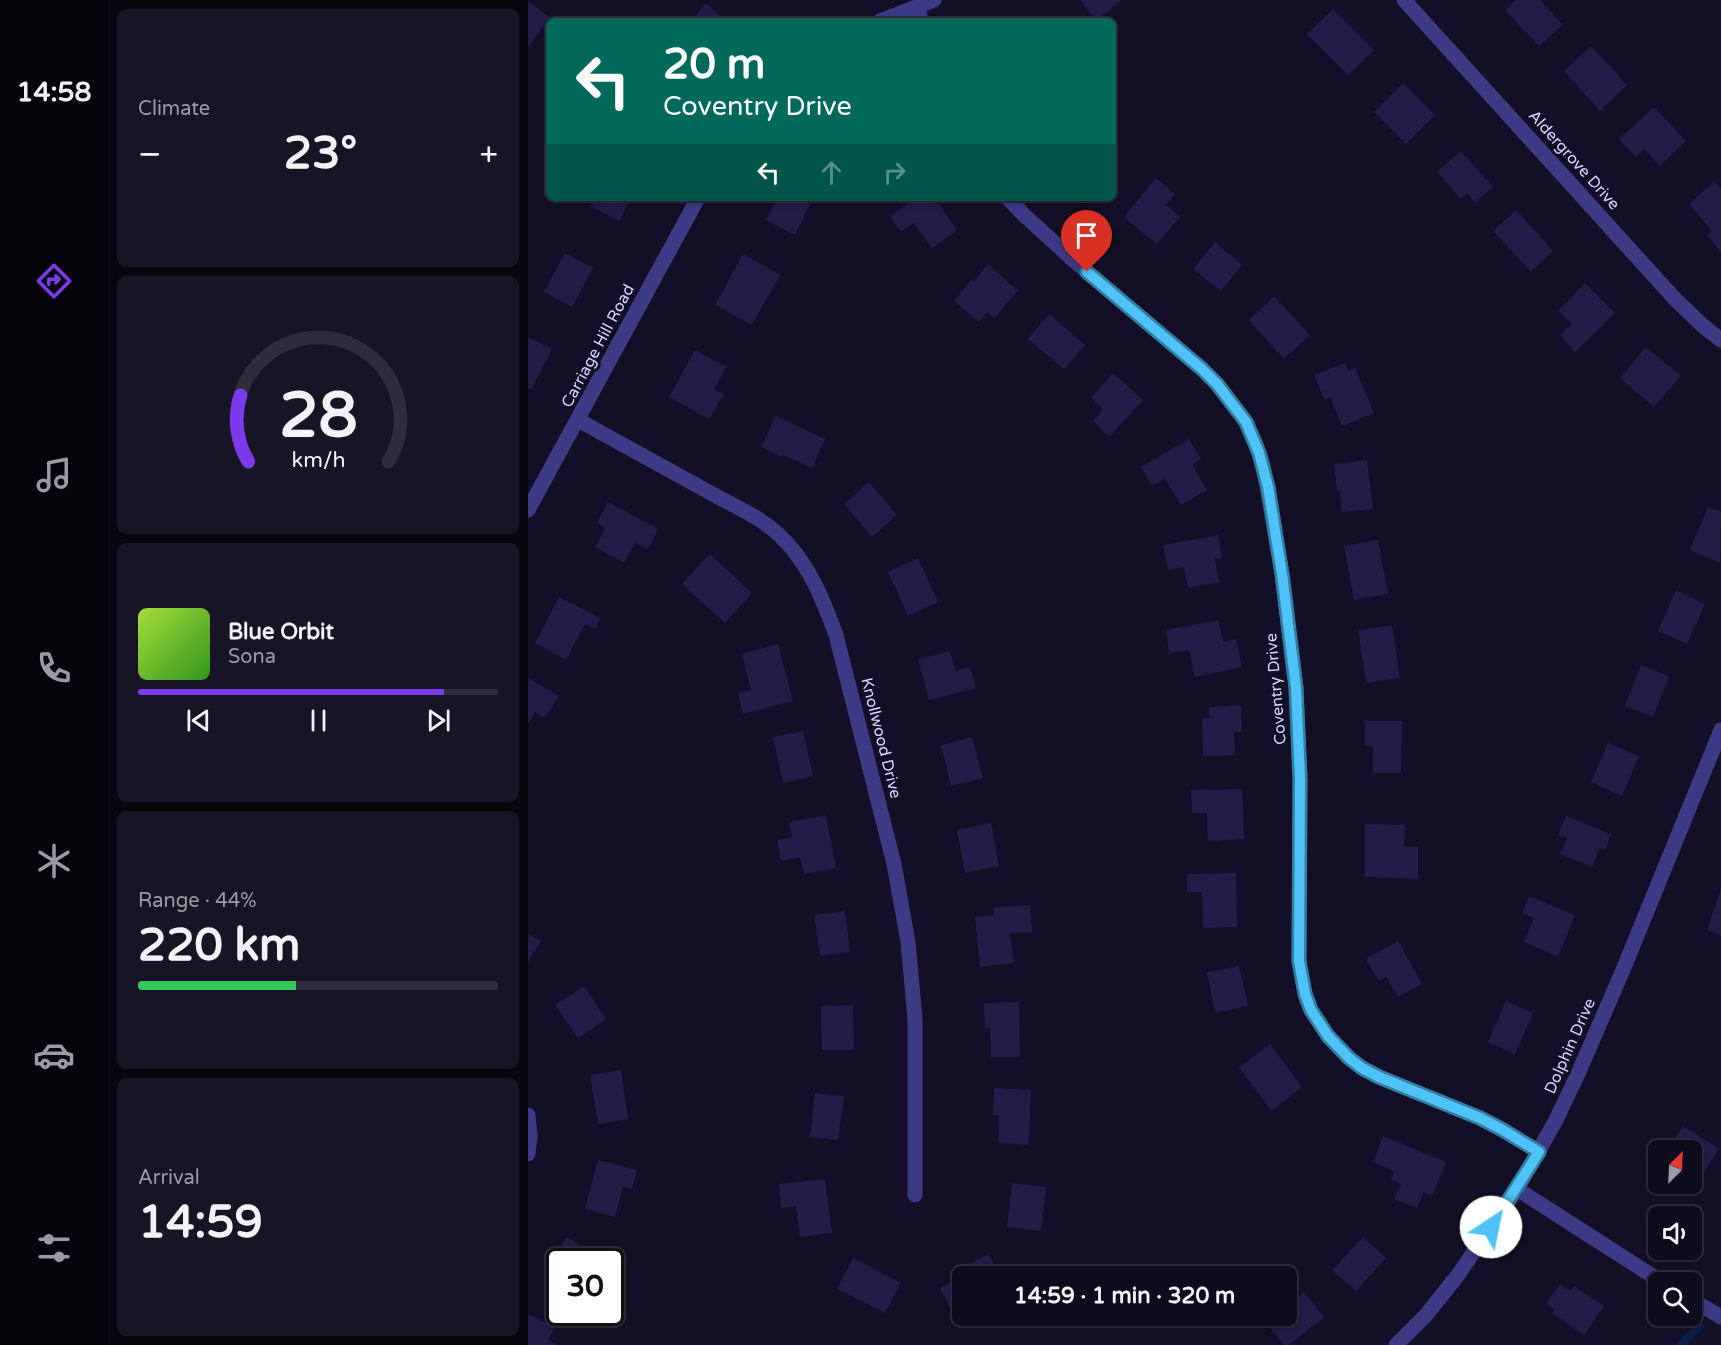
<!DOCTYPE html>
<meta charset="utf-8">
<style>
:root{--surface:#0e0b1c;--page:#171425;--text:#f1f3f6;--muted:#9b9ba3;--line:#2e2b3b;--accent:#7c3aed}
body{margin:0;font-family:"Varela Round",sans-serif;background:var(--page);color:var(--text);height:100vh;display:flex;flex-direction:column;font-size:22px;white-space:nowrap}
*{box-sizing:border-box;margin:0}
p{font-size:20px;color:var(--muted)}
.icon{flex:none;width:33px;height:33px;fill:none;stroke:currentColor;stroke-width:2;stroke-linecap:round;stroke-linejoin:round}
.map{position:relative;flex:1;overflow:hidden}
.details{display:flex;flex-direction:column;gap:9px;padding:9px;background:#08060f;width:420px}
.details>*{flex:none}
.top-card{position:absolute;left:18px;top:18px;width:570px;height:183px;border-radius:9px;box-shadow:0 3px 9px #0003,0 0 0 2px var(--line);background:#00695c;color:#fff;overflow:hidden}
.needle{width:39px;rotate:24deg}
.tools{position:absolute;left:1120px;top:1140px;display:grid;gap:12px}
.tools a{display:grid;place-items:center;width:54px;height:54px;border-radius:9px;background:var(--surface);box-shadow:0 3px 9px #0003,0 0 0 2px var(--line);font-size:30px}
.speed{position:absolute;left:18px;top:1248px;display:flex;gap:12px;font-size:30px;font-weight:700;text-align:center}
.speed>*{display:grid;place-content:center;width:78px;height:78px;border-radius:50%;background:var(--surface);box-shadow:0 3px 9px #0003,0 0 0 2px var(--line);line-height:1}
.speed .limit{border:3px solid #111;border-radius:9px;background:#fff;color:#111}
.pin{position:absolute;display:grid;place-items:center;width:51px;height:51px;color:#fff;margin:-62px -26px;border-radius:50% 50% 50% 0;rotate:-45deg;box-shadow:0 0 6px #0007}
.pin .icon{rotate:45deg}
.me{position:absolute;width:66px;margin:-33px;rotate:34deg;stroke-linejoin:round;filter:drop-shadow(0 0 4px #0008)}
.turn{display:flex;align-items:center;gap:21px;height:126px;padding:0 18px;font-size:27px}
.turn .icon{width:78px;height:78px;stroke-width:2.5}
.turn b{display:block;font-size:42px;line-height:51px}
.lanes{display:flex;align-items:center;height:57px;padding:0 18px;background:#0003;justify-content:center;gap:30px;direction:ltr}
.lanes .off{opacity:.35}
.big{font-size:45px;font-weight:700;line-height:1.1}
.details .widget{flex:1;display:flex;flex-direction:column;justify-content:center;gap:9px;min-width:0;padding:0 21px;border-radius:9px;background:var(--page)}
.details .dial{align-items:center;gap:0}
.dial svg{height:156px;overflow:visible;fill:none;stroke:var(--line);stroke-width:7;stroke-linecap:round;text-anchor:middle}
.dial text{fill:var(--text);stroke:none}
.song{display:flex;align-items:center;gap:18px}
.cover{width:72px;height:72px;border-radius:9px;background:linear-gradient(135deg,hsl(80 70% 55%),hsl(110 70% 35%))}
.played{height:6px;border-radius:3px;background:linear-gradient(90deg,var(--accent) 85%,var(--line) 85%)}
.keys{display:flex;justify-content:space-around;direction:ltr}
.heat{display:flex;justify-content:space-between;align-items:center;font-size:33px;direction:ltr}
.charge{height:9px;border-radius:4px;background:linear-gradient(90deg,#34c759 44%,var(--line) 0)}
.trip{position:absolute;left:424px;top:1266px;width:345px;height:60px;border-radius:9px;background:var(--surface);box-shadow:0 3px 9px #0003,0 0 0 2px var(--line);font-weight:700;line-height:60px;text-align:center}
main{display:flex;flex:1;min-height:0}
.tabs{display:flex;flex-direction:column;width:108px;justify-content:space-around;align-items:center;background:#06040b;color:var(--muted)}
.tabs .icon{width:42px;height:42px}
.tabs .selected{color:var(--accent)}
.tabs b{font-size:27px;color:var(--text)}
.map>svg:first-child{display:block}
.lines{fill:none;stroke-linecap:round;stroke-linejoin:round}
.stream{stroke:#0a1f44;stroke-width:8}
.building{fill:#241b47}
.street{stroke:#3d3a85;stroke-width:15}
.route-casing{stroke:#337fa1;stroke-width:15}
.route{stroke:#4fc3f7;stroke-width:10}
.labels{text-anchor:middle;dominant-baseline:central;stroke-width:6;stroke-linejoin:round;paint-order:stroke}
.street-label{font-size:16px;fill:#d9d4ff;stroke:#130f26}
</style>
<main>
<nav class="tabs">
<b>14:58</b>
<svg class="icon selected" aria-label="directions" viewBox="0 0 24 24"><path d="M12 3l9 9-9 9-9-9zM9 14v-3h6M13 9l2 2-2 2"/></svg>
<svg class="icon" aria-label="music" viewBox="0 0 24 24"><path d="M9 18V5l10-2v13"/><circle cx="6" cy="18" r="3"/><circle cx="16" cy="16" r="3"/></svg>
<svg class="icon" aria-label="phone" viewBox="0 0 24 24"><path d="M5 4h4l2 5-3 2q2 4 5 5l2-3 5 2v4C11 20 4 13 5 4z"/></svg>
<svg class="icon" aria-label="climate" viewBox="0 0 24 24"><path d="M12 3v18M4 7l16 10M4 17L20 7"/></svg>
<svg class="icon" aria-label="car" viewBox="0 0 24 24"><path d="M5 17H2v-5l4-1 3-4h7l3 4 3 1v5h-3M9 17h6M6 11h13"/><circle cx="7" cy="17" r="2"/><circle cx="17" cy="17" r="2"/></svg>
<svg class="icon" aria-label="filters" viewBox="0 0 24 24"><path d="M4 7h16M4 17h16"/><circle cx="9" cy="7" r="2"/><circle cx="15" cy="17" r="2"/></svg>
</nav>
<section class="details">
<div class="widget"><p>Climate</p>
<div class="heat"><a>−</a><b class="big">23°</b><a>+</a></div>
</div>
<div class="widget dial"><svg viewBox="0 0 100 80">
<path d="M14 69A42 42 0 1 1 86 69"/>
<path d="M14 69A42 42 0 0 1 10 35" stroke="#7c3aed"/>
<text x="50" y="56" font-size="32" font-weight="700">28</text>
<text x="50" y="72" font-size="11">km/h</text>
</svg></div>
<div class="widget">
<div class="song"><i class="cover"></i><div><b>Blue Orbit</b><p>Sona</p></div></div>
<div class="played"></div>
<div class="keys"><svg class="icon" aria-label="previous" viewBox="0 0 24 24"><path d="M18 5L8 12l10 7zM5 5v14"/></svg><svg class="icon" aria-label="pause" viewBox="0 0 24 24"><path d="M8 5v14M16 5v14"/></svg><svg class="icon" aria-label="next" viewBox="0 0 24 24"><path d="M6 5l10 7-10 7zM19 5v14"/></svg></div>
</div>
<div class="widget"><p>Range · 44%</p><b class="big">220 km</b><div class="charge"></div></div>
<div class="widget"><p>Arrival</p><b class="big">14:59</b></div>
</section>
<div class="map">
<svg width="1193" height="1345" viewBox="0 0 1193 1345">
<rect width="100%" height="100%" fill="#130f26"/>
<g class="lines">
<path class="stream" d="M1152 1345 1172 1326"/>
</g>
<g class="building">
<path d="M552 0H593L569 21Z"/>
<path d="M988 0H1012L1035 25 1011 46 977 10Z"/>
<path d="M0 1 22 18 0 47Z"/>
<path d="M178 4 199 21H163Z"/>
<path d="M805 9 846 50 820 75 779 34Z"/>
<path d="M1063 46 1099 85 1072 111 1036 71Z"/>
<path d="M875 83 907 115 878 144 846 112Z"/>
<path d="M1126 107 1158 141 1132 166 1116 149 1108 157 1091 139Z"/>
<path d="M933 151 965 187 947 203 939 193 933 199 909 172Z"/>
<path d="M628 178 647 194 638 205 652 217 629 244 596 217Z"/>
<path d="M1187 181 1193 189V252L1179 235 1184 231 1161 204Z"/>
<path d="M67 198H103L91 221 62 206Z"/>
<path d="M250 198H285L267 235 238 220Z"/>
<path d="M388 198H407L429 230 404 248 386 223 373 232 362 216Z"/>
<path d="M988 210 1025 251 1003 272 965 231Z"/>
<path d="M687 242 714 265 693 291 665 269Z"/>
<path d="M37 253 65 268 44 307 16 292Z"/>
<path d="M215 254 252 275 224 325 187 305Z"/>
<path d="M460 264 490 291 466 318 459 312 451 322 426 301 444 279 446 281Z"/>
<path d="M1057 283 1087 313 1047 352 1032 335 1044 324 1030 311Z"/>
<path d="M746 296 782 335 756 359 721 320Z"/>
<path d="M521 314 557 345 536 369 500 339Z"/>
<path d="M0 337 24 349 3 390 0 388Z"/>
<path d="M1118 347 1153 376 1126 407 1092 378Z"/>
<path d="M167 350 198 367 186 389 196 394 181 419 141 397Z"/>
<path d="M817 363 820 371 827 368 846 413 814 426 802 397 796 399 786 375Z"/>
<path d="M585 373 615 400 581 437 565 421 575 409 563 398Z"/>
<path d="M248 416 297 439 284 468 255 455 254 457 233 447Z"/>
<path d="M661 439 673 459 664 465 679 490 653 505 637 479 624 486 613 467Z"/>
<path d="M839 460 845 509 814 512 812 490 809 491 806 464Z"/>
<path d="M341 482 369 515 344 537 316 504Z"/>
<path d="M80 502 130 529 120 549 107 543 96 563 67 547 78 528 69 523Z"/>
<path d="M1180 507 1193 512 1192 563 1162 550Z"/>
<path d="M690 535 694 558 687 559 691 582 660 588 656 567 640 570 635 545Z"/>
<path d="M850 540 860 594 826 600 816 546Z"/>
<path d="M182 554 224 593 197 623 154 584Z"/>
<path d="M390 558 410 602 380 616 360 572Z"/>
<path d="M1148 590 1177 604 1159 644 1130 631Z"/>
<path d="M31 597 72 618 67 629 57 624 38 660 7 643Z"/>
<path d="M690 620 695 642 708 639 714 667 667 677 661 650 641 653 638 630Z"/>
<path d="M864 625 872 678 838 683 830 630Z"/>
<path d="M250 644 265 701 215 714 210 693 223 690 214 654Z"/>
<path d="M422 651 428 671 442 667 448 688 401 700 390 659Z"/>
<path d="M1113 665 1141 676 1125 717 1097 706Z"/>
<path d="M0 678 31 696 16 718 7 712 0 724Z"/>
<path d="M713 705 714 732H706L707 755 675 756 674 718H682L681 707Z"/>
<path d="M837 721H874L873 773H845V746H837Z"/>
<path d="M275 731 285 776 255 783 245 737Z"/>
<path d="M444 737 455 778 423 786 413 745Z"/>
<path d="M1080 743 1111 756 1094 796 1063 782Z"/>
<path d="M714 789 716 839 680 841 679 813H664L663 790Z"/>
<path d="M298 815 308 868 276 874 272 857 253 861 249 840 264 837 261 822Z"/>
<path d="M1038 816 1083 834 1077 850 1072 848 1064 867 1032 854 1039 838 1030 835Z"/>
<path d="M463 823 471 866 437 873 429 830Z"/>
<path d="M837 824 877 825 876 846 890 847V879L837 877Z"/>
<path d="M708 873 709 927 675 928 674 892H659V874Z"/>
<path d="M1193 889V935L1179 930Z"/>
<path d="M1001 896 1047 915 1030 957 996 942 1006 918 994 913Z"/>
<path d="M502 905 504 932 482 933 486 963 452 967 447 917 466 915V907Z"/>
<path d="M317 911 322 952 292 956 286 915Z"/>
<path d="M0 934 13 941 0 962Z"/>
<path d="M870 941 894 984 870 997 858 977 851 981 838 959Z"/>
<path d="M711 966 720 1006 687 1013 679 972Z"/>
<path d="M56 986 78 1019 50 1038 27 1005Z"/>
<path d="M978 1001 1005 1013 987 1054 960 1042Z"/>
<path d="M491 1002 492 1057H463L462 1027 457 1028 456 1003Z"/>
<path d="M325 1005 326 1050H294L293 1006Z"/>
<path d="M742 1044 774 1087 744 1111 711 1068Z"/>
<path d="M93 1070 100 1119 70 1124 62 1075Z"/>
<path d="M466 1088 503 1090 501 1145 470 1143 471 1115H465Z"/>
<path d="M287 1093 316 1096 310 1140 282 1137Z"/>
<path d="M1155 1126 1191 1149 1173 1177 1164 1171V1150H1139Z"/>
<path d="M855 1136 918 1162 904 1196 896 1192 889 1208 866 1199 873 1184 863 1179 866 1171 845 1162Z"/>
<path d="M70 1160 109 1170 104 1189 95 1186 87 1217 57 1209Z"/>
<path d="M297 1179 304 1233 272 1237 268 1206 253 1208 251 1184Z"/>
<path d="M484 1183 518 1187 513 1231 479 1227Z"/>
<path d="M38 1237 72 1258 70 1262H32V1291L18 1283 30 1263 25 1259Z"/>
<path d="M835 1237 858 1258 828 1291 804 1270Z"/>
<path d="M460 1254 472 1276H435V1312L427 1317 412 1288 437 1275 434 1268Z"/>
<path d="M325 1258 373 1283 357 1313 309 1289Z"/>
<path d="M1032 1284 1042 1291 1046 1286 1076 1306 1056 1335 1024 1313 1027 1310 1018 1304Z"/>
<path d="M776 1292 796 1317 761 1345H756L732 1316H759V1306Z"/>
<path d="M0 1314 27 1328 20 1340 30 1345H0Z"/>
</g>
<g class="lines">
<g class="street">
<path d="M876 0 1146 298 1174 325 1193 340"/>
<path d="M390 6 393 21"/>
<path d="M352 21 406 0"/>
<path d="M480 198 495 214 543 258 674 369 689 384 718 422 727 442 735 465 739 487 754 574 768 688 772 779 771 961 777 994 783 1010 800 1036 821 1058 834 1068 851 1077 952 1118 975 1130 1011 1152"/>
<path d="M50 420C93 444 136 467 179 491 206 506 238 519 259 543 283 569 296 602 308 635L366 864 380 942 387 1019V1195"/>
<path d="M0 510 170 198"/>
<path d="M0 1115 2 1136 0 1154"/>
<path d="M989 1189 1134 1282"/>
<path d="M1164 1300 1193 1317"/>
<path d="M868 1345 898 1315 930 1275 989 1189 1028 1120 1049 1076 1095 970 1193 730"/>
</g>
</g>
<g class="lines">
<defs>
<path id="route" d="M559 272 674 369 689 384 718 422 731 453 740 487 754 574 768 688 772 779 771 961 777 994 783 1010 800 1036 821 1058 834 1068 851 1077 952 1118 975 1130 1011 1152 963 1227"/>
</defs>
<use href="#route" class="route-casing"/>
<use href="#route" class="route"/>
</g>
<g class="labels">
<g class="street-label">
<text transform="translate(1046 160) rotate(48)">Aldergrove Drive</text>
<text transform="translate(70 346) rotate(-62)">Carriage Hill Road</text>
<text transform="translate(748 689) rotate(-95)">Coventry Drive</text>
<text transform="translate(353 738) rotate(76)">Knollwood Drive</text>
<text transform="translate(1042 1046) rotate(-66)">Dolphin Drive</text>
</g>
</g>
</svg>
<div class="tools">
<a><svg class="needle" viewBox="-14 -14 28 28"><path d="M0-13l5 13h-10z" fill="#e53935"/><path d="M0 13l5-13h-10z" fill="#9b9ba3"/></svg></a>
<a><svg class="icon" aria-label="sound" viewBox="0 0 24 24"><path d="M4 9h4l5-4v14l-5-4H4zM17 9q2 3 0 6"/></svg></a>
<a><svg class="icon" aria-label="search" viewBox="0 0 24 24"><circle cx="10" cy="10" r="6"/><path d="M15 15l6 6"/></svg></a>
</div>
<div class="speed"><div class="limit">30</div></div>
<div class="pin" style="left:559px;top:272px;background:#d93025"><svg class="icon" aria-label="arrive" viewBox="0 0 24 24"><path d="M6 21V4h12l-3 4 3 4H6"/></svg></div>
<svg class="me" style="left:963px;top:1227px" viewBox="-20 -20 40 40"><circle r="19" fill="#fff"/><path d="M0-13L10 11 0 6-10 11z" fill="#4fc3f7"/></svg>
<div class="trip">14:59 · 1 min · 320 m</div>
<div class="top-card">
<div class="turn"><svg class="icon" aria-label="left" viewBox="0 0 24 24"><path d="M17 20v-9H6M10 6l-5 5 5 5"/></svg><div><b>20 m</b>Coventry Drive</div></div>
<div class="lanes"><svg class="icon" aria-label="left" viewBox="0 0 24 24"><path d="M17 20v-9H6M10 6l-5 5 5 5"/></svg><svg class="icon off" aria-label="ahead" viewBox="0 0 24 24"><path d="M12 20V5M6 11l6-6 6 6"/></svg><svg class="icon off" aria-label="right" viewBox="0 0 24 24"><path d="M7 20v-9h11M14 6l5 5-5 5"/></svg></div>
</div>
</div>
</main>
